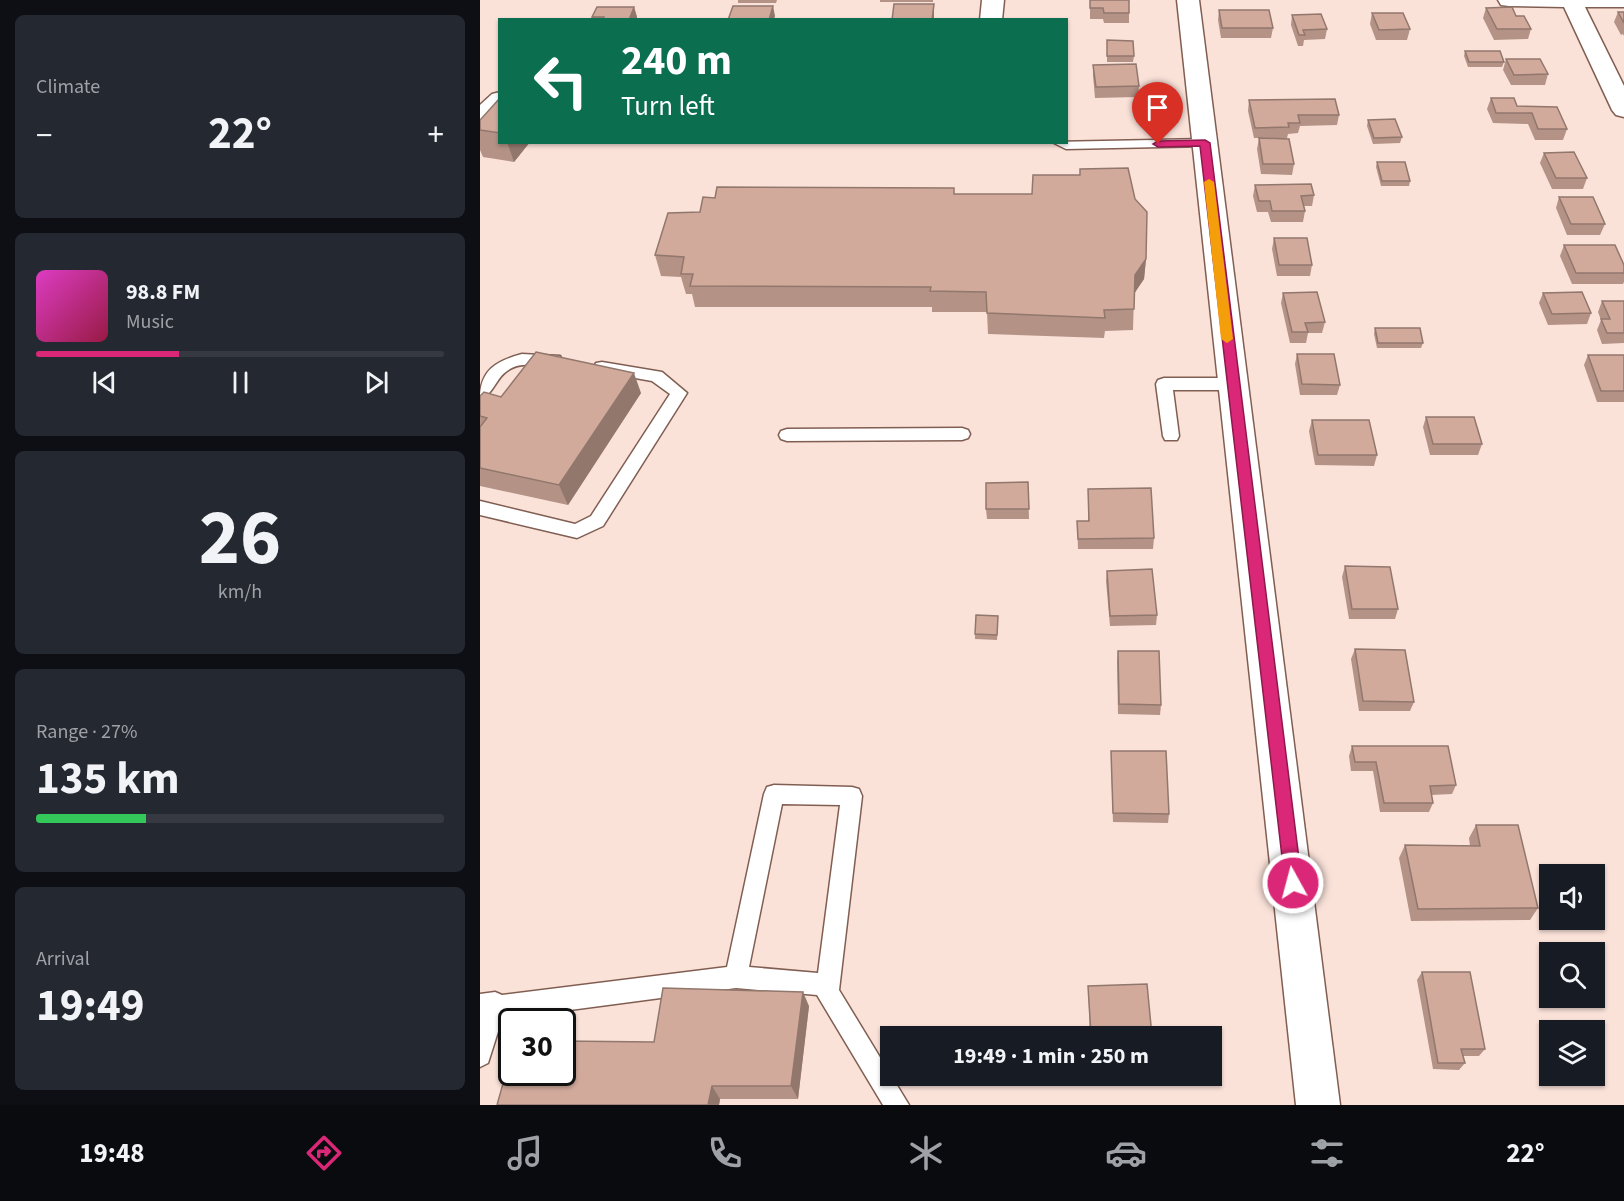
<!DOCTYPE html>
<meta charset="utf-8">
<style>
:root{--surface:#171b24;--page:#242831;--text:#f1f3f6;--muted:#9ea1a6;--line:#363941;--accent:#db2777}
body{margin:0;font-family:"Source Sans 3",sans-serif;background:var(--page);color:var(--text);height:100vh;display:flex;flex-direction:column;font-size:22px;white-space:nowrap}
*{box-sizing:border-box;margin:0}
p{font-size:20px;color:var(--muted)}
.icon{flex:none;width:33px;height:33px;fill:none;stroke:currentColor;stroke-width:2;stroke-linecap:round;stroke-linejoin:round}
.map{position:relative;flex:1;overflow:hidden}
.side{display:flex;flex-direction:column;gap:15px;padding:15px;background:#0d0f14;width:480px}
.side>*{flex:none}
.guide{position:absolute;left:18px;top:18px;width:570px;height:126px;border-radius:0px;box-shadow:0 2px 4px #0004;background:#0b6e4f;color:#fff;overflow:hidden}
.tools{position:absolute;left:1059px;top:864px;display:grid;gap:12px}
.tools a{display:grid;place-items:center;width:66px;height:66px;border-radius:0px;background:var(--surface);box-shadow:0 2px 4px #0004;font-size:30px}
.speed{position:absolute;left:18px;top:1008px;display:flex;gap:12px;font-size:30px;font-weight:700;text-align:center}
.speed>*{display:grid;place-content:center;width:78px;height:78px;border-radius:50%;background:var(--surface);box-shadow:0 2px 4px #0004;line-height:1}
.speed .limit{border:3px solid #111;border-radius:9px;background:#fff;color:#111}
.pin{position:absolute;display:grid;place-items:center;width:51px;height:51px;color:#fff;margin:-62px -26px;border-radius:50% 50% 50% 0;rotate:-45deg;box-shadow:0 0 6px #0007}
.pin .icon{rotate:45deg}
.me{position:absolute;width:66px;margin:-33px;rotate:353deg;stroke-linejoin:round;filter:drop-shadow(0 0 4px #0008)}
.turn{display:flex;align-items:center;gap:21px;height:126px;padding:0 24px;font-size:27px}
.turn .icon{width:78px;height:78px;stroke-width:2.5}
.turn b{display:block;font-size:42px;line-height:51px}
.big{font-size:45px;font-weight:700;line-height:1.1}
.side .widget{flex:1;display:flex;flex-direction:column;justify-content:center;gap:9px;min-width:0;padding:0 21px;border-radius:9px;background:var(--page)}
.side .dial{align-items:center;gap:0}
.dial b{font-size:78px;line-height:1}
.song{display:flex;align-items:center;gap:18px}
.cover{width:72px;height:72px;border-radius:9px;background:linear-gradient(135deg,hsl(310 70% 55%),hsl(340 70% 35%))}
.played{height:6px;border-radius:3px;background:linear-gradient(90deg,var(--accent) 35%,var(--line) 35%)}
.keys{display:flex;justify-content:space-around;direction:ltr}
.heat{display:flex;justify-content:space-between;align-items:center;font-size:33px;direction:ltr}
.charge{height:9px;border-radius:4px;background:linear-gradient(90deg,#34c759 27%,var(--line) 0)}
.trip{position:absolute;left:400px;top:1026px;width:342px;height:60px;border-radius:0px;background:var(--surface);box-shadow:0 2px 4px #0004;font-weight:700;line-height:60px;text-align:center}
.tabs{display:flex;height:96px;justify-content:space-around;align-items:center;background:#090b0e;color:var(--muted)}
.tabs .icon{width:42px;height:42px}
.tabs .selected{color:var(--accent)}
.tabs b{font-size:27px;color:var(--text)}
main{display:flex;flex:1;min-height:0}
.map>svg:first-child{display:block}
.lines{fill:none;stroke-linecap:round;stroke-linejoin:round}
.service-casing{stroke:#815e52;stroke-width:3}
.minor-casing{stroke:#815e52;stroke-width:3}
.service{fill:#fff;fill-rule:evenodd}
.minor{fill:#fff;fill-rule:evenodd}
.wall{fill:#b49286}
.shaded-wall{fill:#92776d}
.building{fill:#d1aa9c;stroke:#92776d;stroke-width:1.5}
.route{fill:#db2777;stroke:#8e194d;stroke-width:1.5}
.slow{fill:#f59e0b}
</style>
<main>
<section class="side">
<div class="widget"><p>Climate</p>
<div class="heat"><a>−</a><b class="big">22°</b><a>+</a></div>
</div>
<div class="widget">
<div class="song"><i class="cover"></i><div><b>98.8 FM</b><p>Music</p></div></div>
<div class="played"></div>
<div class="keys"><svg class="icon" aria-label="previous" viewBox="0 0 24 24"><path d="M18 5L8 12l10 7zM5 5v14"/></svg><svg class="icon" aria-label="pause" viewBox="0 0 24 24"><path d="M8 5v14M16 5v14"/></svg><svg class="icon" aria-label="next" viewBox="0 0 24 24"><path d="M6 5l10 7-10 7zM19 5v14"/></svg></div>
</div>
<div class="widget dial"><b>26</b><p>km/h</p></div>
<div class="widget"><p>Range · 27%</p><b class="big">135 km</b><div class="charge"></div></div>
<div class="widget"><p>Arrival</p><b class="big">19:49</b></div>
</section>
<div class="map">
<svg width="1144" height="1105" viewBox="0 0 1144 1105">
<rect width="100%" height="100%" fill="#fae2d9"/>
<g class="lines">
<defs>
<g id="service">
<path d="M725 139 732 143 730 146 586 149 572 142Z"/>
<path d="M42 354 80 356 82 360 80 364C62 369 42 359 27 371 16 378 13 395 0 399 0 370 16 361 42 354Z"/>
<path d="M122 362 182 372 207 393 123 526 97 538 0 515V501L95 524 111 516 190 394 172 381 116 371 114 367 116 363Z"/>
<path d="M684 378H752L758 380 760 384 758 388 752 390H693L699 436 697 440H685L683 436 676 384 678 380Z"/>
<path d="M482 428 488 430 490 434 488 438 482 440 307 441 301 439 299 435 301 431 307 429Z"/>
<path d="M294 785 372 787 379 789 382 796 359 990 429 1105H403L337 995 256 988 22 1019 8 1063 0 1067V994L15 992 22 995 247 967 284 794 287 787ZM302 804 360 805 338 973 269 967Z"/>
</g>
<g id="minor">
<path d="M502 0H524L522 20H500Z"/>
<path d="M697 0H719L860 1105H816Z"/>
<path d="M1018 0H1144V7H1105L1144 86V117L1136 115 1132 110 1084 7 1029 6 1021 5Z"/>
<path d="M20 92V112L8 123 0 125V105L12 94Z"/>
</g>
</defs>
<use href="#service" class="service-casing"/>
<use href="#minor" class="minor-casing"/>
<use href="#service" class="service"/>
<use href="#minor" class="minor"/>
</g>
<g class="wall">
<path d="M258 0H297L296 3H258Z"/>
<rect x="400" y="0" width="53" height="2"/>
<path d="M610 0 649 13V23H624L623 19H610Z"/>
<path d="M154 7 157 17 156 20H113L112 17Z"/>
<path d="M1006 8 1036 16 1051 29 1048 39 1014 40 1003 18Z"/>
<path d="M739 10 793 28 791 38H741L738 20Z"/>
<path d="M1138 12H1144V36L1143 34 1141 35 1134 22Z"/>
<path d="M892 13 930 29 927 40H896L890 24Z"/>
<path d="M812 15 847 29 845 39 824 40 823 46H818L811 25Z"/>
<path d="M627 40 654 56 653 62H627Z"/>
<path d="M985 51 1024 62 1022 67H988L984 56Z"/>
<path d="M1026 59 1068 74 1065 85H1031L1023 70Z"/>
<path d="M613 65 659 86 658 97 615 98 613 76Z"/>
<path d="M20 98V142H50L34 162 3 157 0 150V120Z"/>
<path d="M1011 98 1037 106 1087 129 1083 140H1055L1048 124 1013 123 1007 109Z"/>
<path d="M769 100 859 115 857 125 820 126 818 133 808 134 807 138H774L768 111Z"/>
<path d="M888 120 922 137 920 143 893 144 887 126Z"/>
<path d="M779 138 814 164 812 175 781 174 777 149Z"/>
<path d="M1064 153 1107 178 1103 189H1072L1060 163Z"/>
<path d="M897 162 930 181 929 186H901L896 167Z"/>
<path d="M775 185 834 195 832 206H824L825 211 823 222H791L788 212H777L773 196Z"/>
<path d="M474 194 666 259 664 279 654 294 653 330 625 331 624 338 508 334 507 312H452V307H215L212 294H206L201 277 181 276 175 255 235 198Z"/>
<path d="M1079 197 1125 224 1120 235H1087L1076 208Z"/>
<path d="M794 238 832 265 830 276H797L792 249Z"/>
<path d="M1084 245 1144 265V282L1143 284H1092L1080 256Z"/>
<path d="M803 293 845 322 842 333H828L826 343H810L801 303Z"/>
<path d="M1063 293 1111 313 1107 324 1068 325 1059 303Z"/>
<path d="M1122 301H1144V343L1122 344 1117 330 1121 320 1118 312Z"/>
<path d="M895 328 943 343 941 348H897L894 334Z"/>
<path d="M817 354 860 385 857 395H820L815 364Z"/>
<path d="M1108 355H1144V402H1117L1104 365Z"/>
<path d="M161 393 88 505 0 486V396L21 397Z"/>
<path d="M946 417 1002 444 998 455H950L943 427Z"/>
<path d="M832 420 897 455 894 466 835 465 829 431Z"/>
<path d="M548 482 549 519H507L506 509Z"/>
<path d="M608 489 674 538 673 549H598L597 521H608Z"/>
<path d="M865 566 918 609 915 619H869L862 577Z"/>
<path d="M627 571 677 615 676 625 630 626 626 581Z"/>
<path d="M518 621 517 640 495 639V634Z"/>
<path d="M875 649 934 702 930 711H879L871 659Z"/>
<path d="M638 651 681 705 680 715 638 714 637 661Z"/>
<path d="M872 746 976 785 972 794 951 795 953 803 949 812H900L893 771H871L869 756Z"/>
<path d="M631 751 689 814 688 823 633 822 631 760Z"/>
<path d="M996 825 1058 908 1050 920 931 921 919 858 925 845 990 846 989 838Z"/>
<path d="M942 972 1005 1049 999 1056H983L985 1063 979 1070 953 1069 937 980Z"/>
<path d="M608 986 672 1036 610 1035Z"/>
<path d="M329 1006 318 1099H240L239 1105H17Z"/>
<path d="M587 1076H666L587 1079Z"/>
</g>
<g class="shaded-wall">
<path d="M454 4V20H452Z"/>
<path d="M293 6 295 16 294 20H289Z"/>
<path d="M154 7 157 17 156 20H149Z"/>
<path d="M27 142H50L34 162Z"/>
<path d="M666 259 664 279 653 295 655 275Z"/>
<path d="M154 373 161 393 88 505 79 485Z"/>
<path d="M323 992 329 1006 318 1099 311 1086Z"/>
<path d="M232 1086 240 1099 239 1105H228Z"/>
</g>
<g class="building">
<path d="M610 0H649V13H624L623 8H610Z"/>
<path d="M414 4H454L452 20H412Z"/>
<path d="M253 6H293L289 20H248Z"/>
<path d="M117 7H154L149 20H123L124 17H112Z"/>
<path d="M1032 7 1036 16H1044L1051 29H1017L1006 8Z"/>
<path d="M739 10H789L793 28H742Z"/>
<path d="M1138 12H1144V23Z"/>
<path d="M892 13H923L930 29 899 30Z"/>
<path d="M841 14 847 29 823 30 825 35H819L812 15Z"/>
<path d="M627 40 653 41 654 56H627Z"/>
<path d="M985 51H1020L1024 62H989Z"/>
<path d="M1026 59H1060L1068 74 1034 75Z"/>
<path d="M656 64 659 86 616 87 613 65Z"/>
<path d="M20 98V133L0 130V120Z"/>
<path d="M1011 98H1034L1037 106 1077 107 1087 129H1058L1052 113H1016Z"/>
<path d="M855 99 859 115H818L820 123H808L809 127 775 128 769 100Z"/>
<path d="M915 119 922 137 894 138 888 120Z"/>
<path d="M779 138 809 139 814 164H783Z"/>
<path d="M1094 152 1107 178H1076L1064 153Z"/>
<path d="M897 162H925L930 181H902Z"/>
<path d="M648 168 655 199 667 212 666 259 655 275 654 309 624 310 625 318 507 313 506 292 450 291 451 287 210 286 213 274H201L204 257 175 255 188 213 220 212 223 197 235 198 237 187 474 188V194H552L553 175H600V169Z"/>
<path d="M831 184 834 195 821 196 825 211H792L790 201H779L775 185Z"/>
<path d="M1079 197H1113L1125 224H1091Z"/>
<path d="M794 238H827L832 265H799Z"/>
<path d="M1084 245H1135L1144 265V273H1096Z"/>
<path d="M837 292 845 322 825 323 828 332H812L803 293Z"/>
<path d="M1102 292 1111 313 1072 314 1063 293Z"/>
<path d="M1122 301H1144V333H1127L1121 319H1130Z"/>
<path d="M895 328H940L943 343H898Z"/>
<path d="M56 352 154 373 79 485 0 468V427L7 418 0 416V396L4 392 21 397Z"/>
<path d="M817 354H854L860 385 822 384Z"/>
<path d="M1108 355H1144V391H1121Z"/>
<path d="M946 417H994L1002 444H953Z"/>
<path d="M832 420H889L897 455H838Z"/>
<path d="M548 482 549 509H506V483Z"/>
<path d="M671 488 674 538 598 539 597 521H609L608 489Z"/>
<path d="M865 566 910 567 918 609H872Z"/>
<path d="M672 569 677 615 630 616 627 571Z"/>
<path d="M496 615 518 616 517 635 495 634Z"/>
<path d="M875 649 925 650 934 702 883 701Z"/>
<path d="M638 651H679L681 705 639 704Z"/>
<path d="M872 746H968L976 785 950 786 953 803H904L896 762H875Z"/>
<path d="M631 751H686L689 814 633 813Z"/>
<path d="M996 825H1038L1058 908 938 909 925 845 1000 846Z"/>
<path d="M942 972H990L1005 1049H981L985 1063H958Z"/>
<path d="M667 984 672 1036H586L611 1035 608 986Z"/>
<path d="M183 988 323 992 311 1086H232L228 1105H17L32 1051V1072H82V1041L174 1042Z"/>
</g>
<path class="route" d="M725 140 730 143 822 883 819 888 813 890 808 888 805 883 720 146 678 147 673 144 678 141Z"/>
<path class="slow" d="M729 179 734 182 753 339 747 343 741 339 724 182Z"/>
</svg>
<div class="tools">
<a><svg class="icon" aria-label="sound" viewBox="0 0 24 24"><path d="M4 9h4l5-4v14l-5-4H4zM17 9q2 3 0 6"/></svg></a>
<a><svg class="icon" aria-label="search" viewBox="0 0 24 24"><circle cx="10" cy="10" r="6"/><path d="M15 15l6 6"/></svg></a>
<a><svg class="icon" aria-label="layers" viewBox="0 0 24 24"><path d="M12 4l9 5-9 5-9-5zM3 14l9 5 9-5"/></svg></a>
</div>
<div class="speed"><div class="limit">30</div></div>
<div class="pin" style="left:678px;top:144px;background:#d93025"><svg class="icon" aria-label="arrive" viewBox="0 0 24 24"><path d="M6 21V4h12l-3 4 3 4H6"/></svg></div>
<svg class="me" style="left:813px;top:883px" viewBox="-20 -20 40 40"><circle r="17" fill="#db2777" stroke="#fff" stroke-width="3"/><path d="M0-11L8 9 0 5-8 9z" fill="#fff"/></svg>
<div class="trip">19:49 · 1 min · 250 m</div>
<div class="guide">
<div class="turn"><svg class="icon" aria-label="left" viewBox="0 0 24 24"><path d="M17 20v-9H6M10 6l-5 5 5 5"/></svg><div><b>240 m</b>Turn left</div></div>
</div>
</div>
</main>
<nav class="tabs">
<b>19:48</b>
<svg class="icon selected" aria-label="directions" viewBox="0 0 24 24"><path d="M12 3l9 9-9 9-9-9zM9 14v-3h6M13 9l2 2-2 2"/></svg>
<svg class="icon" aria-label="music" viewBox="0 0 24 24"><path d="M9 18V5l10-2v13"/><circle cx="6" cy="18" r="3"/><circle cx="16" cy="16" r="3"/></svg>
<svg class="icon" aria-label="phone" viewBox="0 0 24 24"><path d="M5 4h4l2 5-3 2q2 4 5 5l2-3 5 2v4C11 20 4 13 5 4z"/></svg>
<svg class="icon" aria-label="climate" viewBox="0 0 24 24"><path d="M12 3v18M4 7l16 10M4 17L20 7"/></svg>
<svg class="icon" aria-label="car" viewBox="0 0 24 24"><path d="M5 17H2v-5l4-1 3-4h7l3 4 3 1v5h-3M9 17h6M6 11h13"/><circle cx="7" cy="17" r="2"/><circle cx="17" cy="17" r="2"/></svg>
<svg class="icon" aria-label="filters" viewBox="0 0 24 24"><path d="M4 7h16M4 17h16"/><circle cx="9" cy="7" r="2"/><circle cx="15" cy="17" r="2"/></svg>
<b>22°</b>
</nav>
